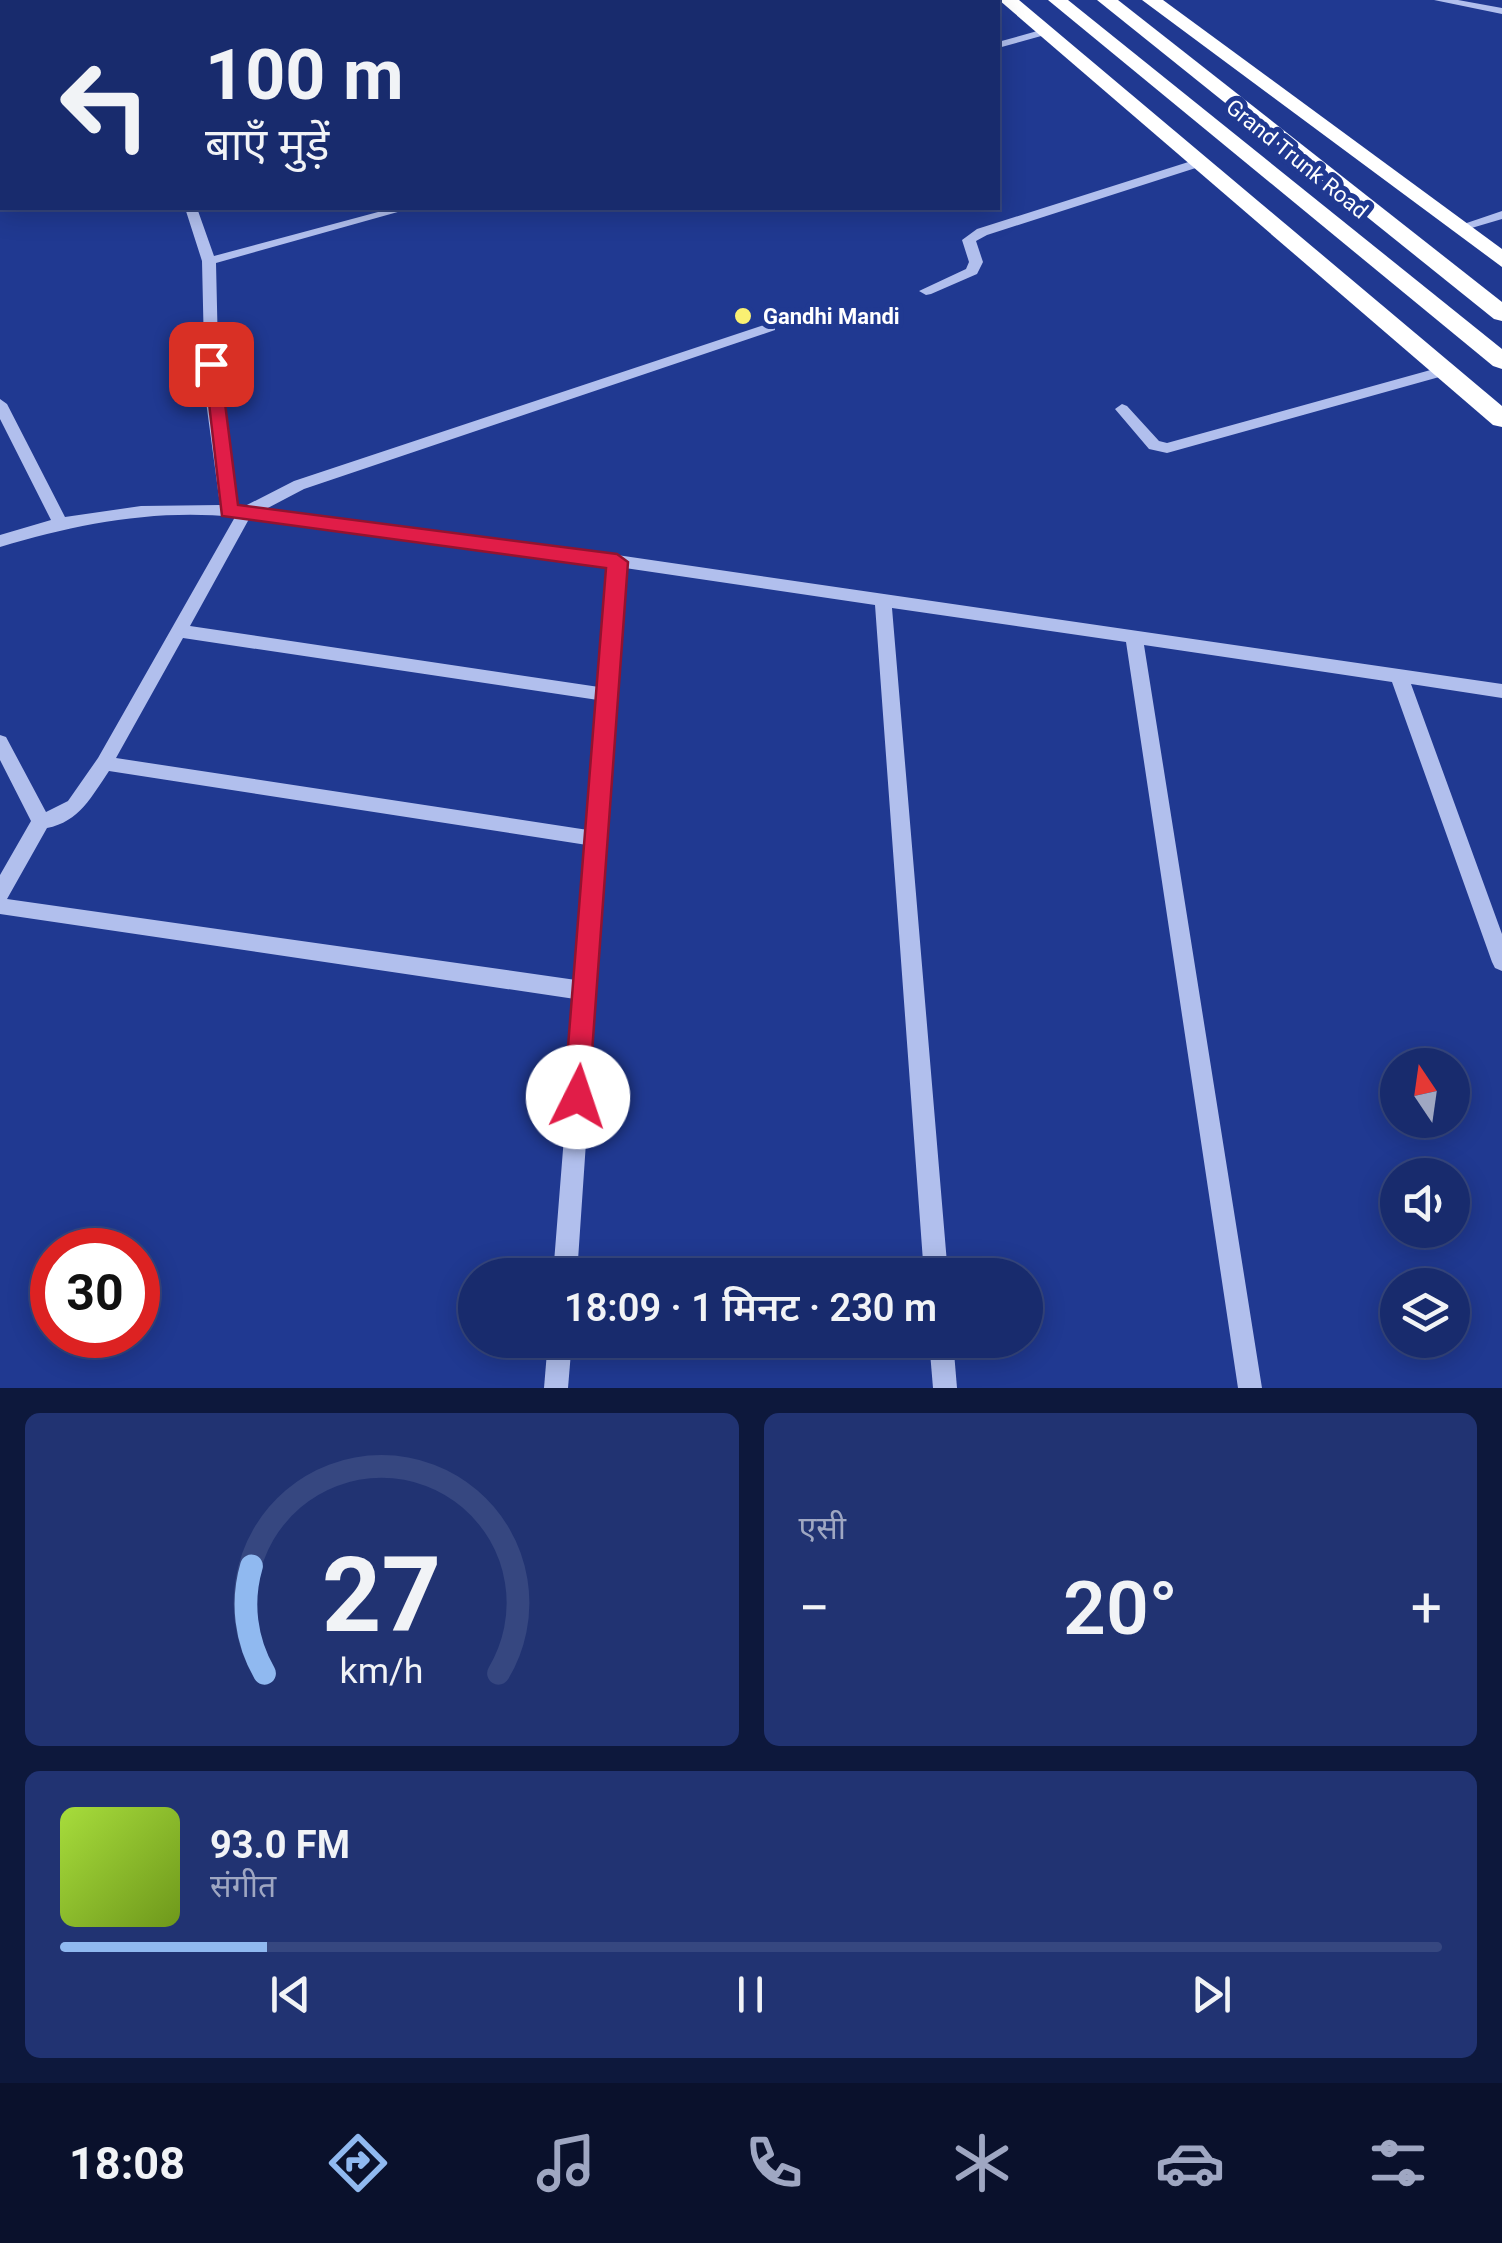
<!DOCTYPE html>
<html lang="hi">
<meta charset="utf-8">
<style>
:root{--surface:#182b6d;--page:#213372;--text:#f1f3f6;--muted:#9fa7c2;--line:#364780;--accent:#90b9f0}
body{margin:0;font-family:Roboto,"Noto Sans Devanagari",sans-serif;background:var(--page);color:var(--text);height:100vh;display:flex;flex-direction:column;font-size:38px;white-space:nowrap}
*{box-sizing:border-box;margin:0}
p{font-size:32px;color:var(--muted)}
.icon{flex:none;width:55px;height:55px;fill:none;stroke:currentColor;stroke-width:2;stroke-linecap:round;stroke-linejoin:round}
.map{position:relative;height:1388px;overflow:hidden}
.panel{display:flex;flex-direction:column;gap:25px;padding:25px;background:#0d183c;flex:1}
.panel>*{flex:none}
.hud{position:absolute;left:0px;top:0px;width:1000px;height:210px;box-shadow:0 5px 25px #0003,0 0 0 2px var(--line);background:#182b6d;color:var(--text);overflow:hidden}
.needle{width:65px;rotate:347deg}
.buttons{position:absolute;left:1380px;top:1048px;display:grid;gap:20px}
.buttons a{display:grid;place-items:center;width:90px;height:90px;border-radius:50%;background:var(--surface);box-shadow:0 5px 25px #0003,0 0 0 2px var(--line);font-size:50px}
.speed{position:absolute;left:30px;top:1228px;display:flex;gap:20px;font-size:50px;font-weight:700;text-align:center}
.speed>*{display:grid;place-content:center;width:130px;height:130px;border-radius:50%;background:var(--surface);box-shadow:0 5px 25px #0003,0 0 0 2px var(--line);line-height:1}
.speed .limit{border:15px solid #d22;background:#fff;color:#111}
.pin{position:absolute;display:grid;place-items:center;width:85px;height:85px;color:#fff;margin:-42px;border-radius:20px;box-shadow:0 5px 15px #0006}
.me{position:absolute;width:110px;margin:-55px;rotate:4deg;stroke-linejoin:round;filter:drop-shadow(0 0 8px #0008)}
.turn{display:flex;align-items:center;gap:35px;height:210px;padding:0 40px;font-size:45px}
.turn .icon{width:130px;height:130px;stroke-width:2.5}
.turn b{display:block;font-size:70px;line-height:85px}
.big{font-size:75px;font-weight:600;line-height:1.1}
.panel .card{flex:1;display:flex;flex-direction:column;justify-content:center;gap:15px;min-width:0;padding:0 35px;border-radius:15px;background:var(--page)}
.panel .dial{align-items:center;gap:0}
.dial svg{height:260px;overflow:visible;fill:none;stroke:var(--line);stroke-width:7;stroke-linecap:round;text-anchor:middle}
.dial text{fill:var(--text);stroke:none}
.song{display:flex;align-items:center;gap:30px}
.cover{width:120px;height:120px;border-radius:15px;background:linear-gradient(135deg,hsl(80 70% 55%),hsl(80 70% 35%))}
.played{height:10px;border-radius:5px;background:linear-gradient(90deg,var(--accent) 15%,var(--line) 15%)}
.keys{display:flex;justify-content:space-around;direction:ltr}
.heat{display:flex;justify-content:space-between;align-items:center;font-size:55px;direction:ltr}
.panel .tiles{flex:1;display:grid;gap:25px;grid-template-columns:1fr 1fr}
.card:last-child{grid-column:span 2}
.trip{position:absolute;left:458px;top:1258px;width:585px;height:100px;border-radius:50px;background:var(--surface);box-shadow:0 5px 25px #0003,0 0 0 2px var(--line);font-weight:600;line-height:100px;text-align:center}
.tab-bar{display:flex;height:160px;justify-content:space-around;align-items:center;background:#0a112c;color:var(--muted)}
.tab-bar .icon{width:70px;height:70px}
.tab-bar .active{color:var(--accent)}
.tab-bar b{font-size:45px;color:var(--text)}
.map>svg:first-child{display:block}
.lines{fill:none;stroke-linecap:round;stroke-linejoin:round}
.minor{fill:#b1bfed;fill-rule:evenodd}
.highway{fill:#fff;fill-rule:evenodd}
.route{fill:#e11d48;stroke:#92132f;stroke-width:2.5}
.poi-dot{fill:#faf072;stroke:#203991;stroke-width:4}
.labels{text-anchor:middle;dominant-baseline:central;stroke-width:10;stroke-linejoin:round;paint-order:stroke}
.far-street-label{font-size:22px;fill:#fff;stroke:#203991}
.far-poi-label{font-size:22px;font-weight:bold;fill:#fff;stroke:#203991;text-anchor:start}
</style>
<div class="map">
<svg width="1502" height="1388" viewBox="0 0 1502 1388">
<rect width="100%" height="100%" fill="#203991"/>
<g class="lines">
<g class="minor">
<path d="M1434 0H1458L1502 8V14Z"/>
<path d="M1048 28 1054 31 1052 33 998 48V42Z"/>
<rect x="0" y="77" width="2" height="6"/>
<path d="M1201 158 1207 162 1205 165 987 235 976 241 983 262 977 274 931 294 926 295 919 291 966 269 969 262 962 240 977 229Z"/>
<path d="M2 197V205L0 206V198Z"/>
<path d="M185 208H197L214 256 393 208H412L216 263 219 394 236 506 243 507 294 481 770 323 775 324V330L304 489 264 510 617 555 1502 684V698L1411 684 1502 934V971L1495 968 1492 962 1392 682 1144 645 1262 1388H1238L1126 642 892 608 948 1275H924L875 605 625 568 577 1275H553L575 999 0 914V875L31 821 0 760V735L6 737 46 812 68 801 98 758 235 517C154 509 77 524 0 547V535L51 520 0 419V399L7 404 65 517 141 506 220 505 205 394 202 261ZM249 519 609 566 599 687 190 626ZM183 638 598 700 588 830 116 758ZM109 771 587 845 576 980 7 899 47 828C79 822 92 796 109 771Z"/>
<path d="M1502 211V219L1458 232 1452 228Z"/>
<path d="M1445 366 1452 371 1450 374 1167 453 1149 449 1115 409 1122 404 1127 406 1159 441 1167 443Z"/>
<path d="M548 1340H572L568 1388H544Z"/>
<path d="M929 1340H953L957 1388H933Z"/>
</g>
<g class="highway">
<path d="M999 0H1019L1502 406V427L1493 425Z"/>
<path d="M1048 0H1068L1502 349V369L1493 366Z"/>
<path d="M1097 0H1118L1502 302V321L1494 319Z"/>
<path d="M1142 0H1163L1502 249V267Z"/>
</g>
</g>
<path class="route" d="M204 360 220 364 238 505 617 554 628 562 588 1107 578 1110 568 1107 564 1097 606 568 222 516Z"/>
<circle class="poi-dot" cx="743" cy="316" r="10"/>
<g class="labels">
<g class="far-street-label">
<text transform="translate(1297 159) rotate(39)">Grand Trunk Road</text>
</g>
<g class="far-poi-label">
<text x="763" y="316">Gandhi Mandi</text>
</g>
</g>
</svg>
<div class="buttons">
<a><svg class="needle" viewBox="-14 -14 28 28"><path d="M0-13l5 13h-10z" fill="#e53935"/><path d="M0 13l5-13h-10z" fill="#9fa7c2"/></svg></a>
<a><svg class="icon" aria-label="sound" viewBox="0 0 24 24"><path d="M4 9h4l5-4v14l-5-4H4zM17 9q2 3 0 6"/></svg></a>
<a><svg class="icon" aria-label="layers" viewBox="0 0 24 24"><path d="M12 4l9 5-9 5-9-5zM3 14l9 5 9-5"/></svg></a>
</div>
<div class="speed"><div class="limit">30</div></div>
<div class="pin" style="left:211px;top:364px;background:#d93025"><svg class="icon" aria-label="arrive" viewBox="0 0 24 24"><path d="M6 21V4h12l-3 4 3 4H6"/></svg></div>
<svg class="me" style="left:578px;top:1097px" viewBox="-20 -20 40 40"><circle r="19" fill="#fff"/><path d="M0-13L10 11 0 6-10 11z" fill="#e11d48"/></svg>
<div class="trip">18:09 · 1 मिनट · 230 m</div>
<div class="hud">
<div class="turn"><svg class="icon" aria-label="left" viewBox="0 0 24 24"><path d="M17 20v-9H6M10 6l-5 5 5 5"/></svg><div><b>100 m</b>बाएँ मुड़ें</div></div>
</div>
</div>
<section class="panel">
<div class="tiles">
<div class="card dial"><svg viewBox="0 0 100 80">
<path d="M14 69A42 42 0 1 1 86 69"/>
<path d="M14 69A42 42 0 0 1 10 36" stroke="#90b9f0"/>
<text x="50" y="56" font-size="32" font-weight="700">27</text>
<text x="50" y="72" font-size="11">km/h</text>
</svg></div>
<div class="card"><p>एसी</p>
<div class="heat"><a>−</a><b class="big">20°</b><a>+</a></div>
</div>
<div class="card">
<div class="song"><i class="cover"></i><div><b>93.0 FM</b><p>संगीत</p></div></div>
<div class="played"></div>
<div class="keys"><svg class="icon" aria-label="previous" viewBox="0 0 24 24"><path d="M18 5L8 12l10 7zM5 5v14"/></svg><svg class="icon" aria-label="pause" viewBox="0 0 24 24"><path d="M8 5v14M16 5v14"/></svg><svg class="icon" aria-label="next" viewBox="0 0 24 24"><path d="M6 5l10 7-10 7zM19 5v14"/></svg></div>
</div>
</div>
</section>
<nav class="tab-bar">
<b>18:08</b>
<svg class="icon active" aria-label="directions" viewBox="0 0 24 24"><path d="M12 3l9 9-9 9-9-9zM9 14v-3h6M13 9l2 2-2 2"/></svg>
<svg class="icon" aria-label="music" viewBox="0 0 24 24"><path d="M9 18V5l10-2v13"/><circle cx="6" cy="18" r="3"/><circle cx="16" cy="16" r="3"/></svg>
<svg class="icon" aria-label="phone" viewBox="0 0 24 24"><path d="M5 4h4l2 5-3 2q2 4 5 5l2-3 5 2v4C11 20 4 13 5 4z"/></svg>
<svg class="icon" aria-label="climate" viewBox="0 0 24 24"><path d="M12 3v18M4 7l16 10M4 17L20 7"/></svg>
<svg class="icon" aria-label="car" viewBox="0 0 24 24"><path d="M5 17H2v-5l4-1 3-4h7l3 4 3 1v5h-3M9 17h6M6 11h13"/><circle cx="7" cy="17" r="2"/><circle cx="17" cy="17" r="2"/></svg>
<svg class="icon" aria-label="filters" viewBox="0 0 24 24"><path d="M4 7h16M4 17h16"/><circle cx="9" cy="7" r="2"/><circle cx="15" cy="17" r="2"/></svg>
</nav>
